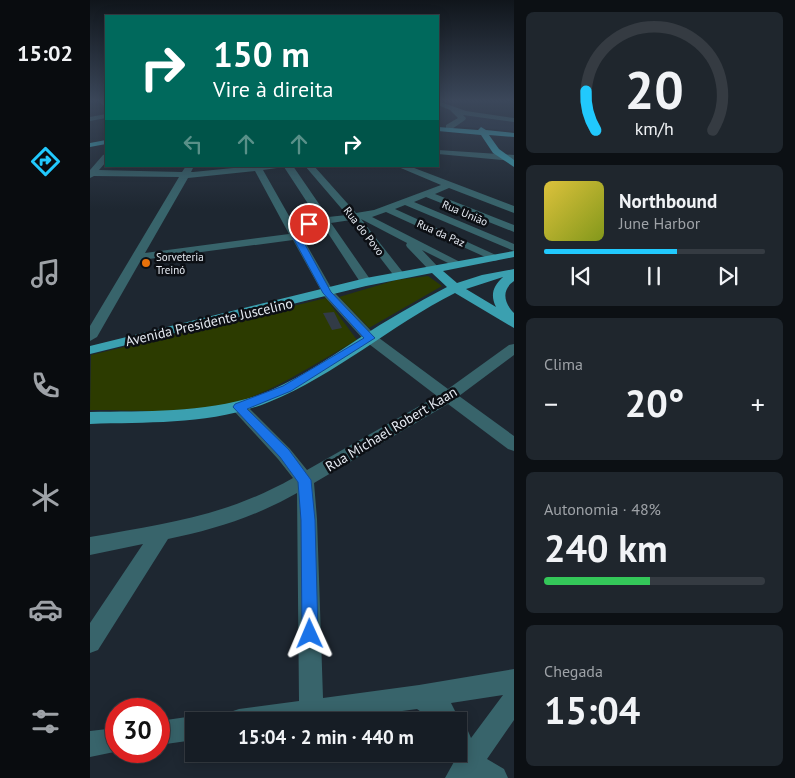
<!DOCTYPE html>
<html lang="pt">
<meta charset="utf-8">
<style>
:root{--surface:#161d25;--page:#1f262d;--text:#f1f3f6;--muted:#9ea2a7;--line:#353b42;--accent:#21c9fd}
body{margin:0;font-family:"PT Sans",sans-serif;background:var(--page);color:var(--text);height:100vh;display:flex;flex-direction:column;font-size:19px;white-space:nowrap}
*{box-sizing:border-box;margin:0}
p{font-size:16px;color:var(--muted)}
.icon{flex:none;width:28px;height:28px;fill:none;stroke:currentColor;stroke-width:2;stroke-linecap:round;stroke-linejoin:round}
.map{position:relative;flex:1;overflow:hidden}
.details{display:flex;flex-direction:column;gap:12px;padding:12px;background:#0c1014;width:281px}
.details>*{flex:none}
.hud{position:absolute;left:15px;top:15px;width:334px;height:152px;border-radius:0px;box-shadow:0 2px 12px #0003,0 0 0 1px var(--line);background:#00695c;color:#fff;overflow:hidden}
.speed{position:absolute;left:15px;top:698px;display:flex;gap:10px;font-size:25px;font-weight:700;text-align:center}
.speed>*{display:grid;place-content:center;width:65px;height:65px;border-radius:50%;background:var(--surface);box-shadow:0 2px 12px #0003,0 0 0 1px var(--line);line-height:1}
.speed .limit{border:8px solid #d22;background:#fff;color:#111}
.pin{position:absolute;display:grid;place-items:center;width:42px;height:42px;color:#fff;margin:-21px;border:2px solid #fff;border-radius:50%;box-shadow:0 1px 5px #0007}
.me{position:absolute;width:55px;margin:-28px;rotate:359deg;stroke-linejoin:round;filter:drop-shadow(0 0 4px #0008)}
.turn{display:flex;align-items:center;gap:18px;height:105px;padding:0 25px;font-size:22px}
.turn .icon{width:65px;height:65px;stroke-width:2.5}
.turn b{display:block;font-size:35px;line-height:42px}
.lanes{display:flex;align-items:center;height:48px;padding:0 25px;background:#0003;justify-content:center;gap:25px;direction:ltr}
.lanes .off{opacity:.35}
.big{font-size:38px;font-weight:600;line-height:1.1}
.details .widget{flex:1;display:flex;flex-direction:column;justify-content:center;gap:8px;min-width:0;padding:0 18px;border-radius:8px;background:var(--page)}
.details .dial{align-items:center;gap:0}
.dial svg{height:130px;overflow:visible;fill:none;stroke:var(--line);stroke-width:7;stroke-linecap:round;text-anchor:middle}
.dial text{fill:var(--text);stroke:none}
.song{display:flex;align-items:center;gap:15px}
.cover{width:60px;height:60px;border-radius:8px;background:linear-gradient(135deg,hsl(50 70% 55%),hsl(70 70% 35%))}
.played{height:5px;border-radius:2px;background:linear-gradient(90deg,var(--accent) 60%,var(--line) 60%)}
.keys{display:flex;justify-content:space-around;direction:ltr}
.heat{display:flex;justify-content:space-between;align-items:center;font-size:28px;direction:ltr}
.charge{height:8px;border-radius:4px;background:linear-gradient(90deg,#34c759 48%,var(--line) 0)}
.trip{position:absolute;left:95px;top:712px;width:282px;height:50px;border-radius:0px;background:var(--surface);box-shadow:0 2px 12px #0003,0 0 0 1px var(--line);font-weight:600;line-height:50px;text-align:center}
main{display:flex;flex:1;min-height:0}
.menu{display:flex;flex-direction:column;width:90px;justify-content:space-around;align-items:center;background:#090c0f;color:var(--muted)}
.menu .icon{width:35px;height:35px}
.menu .selected{color:var(--accent)}
.menu b{font-size:22px;color:var(--text)}
.map>svg:first-child{display:block}
.built{fill:#222e3e}
.green{fill:#2c3b00}
.building{fill:#323b46}
.lines{fill:none;stroke-linecap:round;stroke-linejoin:round}
.minor{fill:#38646b;fill-rule:evenodd}
.major{fill:#3ba0b0;fill-rule:evenodd}
.route{fill:#1a73e8;stroke:#114b97}
.food-dot{fill:#e8710a;stroke:#0c0f14;stroke-width:2}
.labels{text-anchor:middle;dominant-baseline:central;stroke-width:5;stroke-linejoin:round;paint-order:stroke}
.far-street-label{font-size:11px;fill:#e6ebf3;stroke:#0c0f14}
.far-poi-label{font-size:11px;fill:#e6ebf3;stroke:#0c0f14;text-anchor:start}
.street-label{font-size:14px;fill:#e6ebf3;stroke:#0c0f14}
</style>
<main>
<nav class="menu">
<b>15:02</b>
<svg class="icon selected" aria-label="directions" viewBox="0 0 24 24"><path d="M12 3l9 9-9 9-9-9zM9 14v-3h6M13 9l2 2-2 2"/></svg>
<svg class="icon" aria-label="music" viewBox="0 0 24 24"><path d="M9 18V5l10-2v13"/><circle cx="6" cy="18" r="3"/><circle cx="16" cy="16" r="3"/></svg>
<svg class="icon" aria-label="phone" viewBox="0 0 24 24"><path d="M5 4h4l2 5-3 2q2 4 5 5l2-3 5 2v4C11 20 4 13 5 4z"/></svg>
<svg class="icon" aria-label="climate" viewBox="0 0 24 24"><path d="M12 3v18M4 7l16 10M4 17L20 7"/></svg>
<svg class="icon" aria-label="car" viewBox="0 0 24 24"><path d="M5 17H2v-5l4-1 3-4h7l3 4 3 1v5h-3M9 17h6M6 11h13"/><circle cx="7" cy="17" r="2"/><circle cx="17" cy="17" r="2"/></svg>
<svg class="icon" aria-label="filters" viewBox="0 0 24 24"><path d="M4 7h16M4 17h16"/><circle cx="9" cy="7" r="2"/><circle cx="15" cy="17" r="2"/></svg>
</nav>
<div class="map">
<svg width="424" height="778" viewBox="0 0 424 778">
<rect width="100%" height="100%" fill="#1e2731"/>
<path class="built" d="M368 112 424 121V131L363 126 374 119Z"/>
<g class="green">
<path d="M338 276 352 286 279 328 249 297 306 280Z"/>
<path d="M236 298 267 340C229 361 182 393 141 404 100 415 43 410 0 410L1 355Z"/>
</g>
<path class="building" d="M244 312 252 328 242 330 233 313Z"/>
<g class="lines">
<g class="minor">
<path d="M6 100H13L16 102V107Z"/>
<path d="M348 101 376 111 424 118V122L373 115 376 118 375 120 362 129H356V125L368 118 360 110 348 105Z"/>
<path d="M16 114V118L0 121V117Z"/>
<path d="M348 150 424 155V161L348 154Z"/>
<path d="M16 154V162L9 170 92 172 96 166H104L101 172H103L163 166H203L238 217 257 215 215 166H224L266 213 284 210 351 185 306 166H319L424 206V213L359 188 345 194 424 225V232L336 197 324 202 424 244V251L315 205 305 209 408 256 410 258 408 260 404 261 296 212 282 217 374 264 368 267 364 266 332 250 350 269 344 272 340 271 317 247 316 245 317 243 271 219 315 275 309 279 305 277 261 220 241 223 282 282 276 286 272 285 232 224 207 228 243 291 285 335 358 389 419 345 424 344V355L369 396 424 436V451L418 449 358 404 224 483 227 519 233 698 329 685 424 669V720L397 759 414 769 418 778H355L365 760 362 754H369V728L378 731 381 738 413 695 361 703 370 721 369 725V721H344L327 709 238 721H137L140 712 149 709 209 701 207 493C167 516 123 530 78 539L8 650 0 653V623L53 544 0 555V537C74 524 136 516 203 478L188 459 144 411 141 407 144 403 149 402 154 403 200 449 217 470 347 396 275 341 234 296 203 240 51 260 7 337 0 341V326L89 177 4 176 0 178V170L13 155ZM194 167 228 219 203 223 173 170ZM165 171 199 234 55 253 98 178Z"/>
<path d="M104 716 114 721H104V740L69 745V721Z"/>
<path d="M26 728V751H29L0 757V731Z"/>
</g>
<g class="major">
<path d="M348 127 388 130 391 127 396 130 424 133V137L399 135 409 149 424 160V167L403 153 391 135 348 131Z"/>
<path d="M16 140V144L0 147V143Z"/>
<path d="M424 251V257L353 271 367 283 392 275 424 269V281C411 290 414 303 424 313V328L365 293C301 325 246 375 179 402 123 425 60 422 0 424V412C55 411 113 413 166 396 203 383 236 360 268 339 297 320 326 303 357 287L342 273 276 286 0 354V346L276 278ZM413 277C403 286 400 295 406 307L376 289Z"/>
</g>
</g>
<linearGradient id="sky" x2="0" y2="1"><stop stop-color="#10151b"/><stop offset="0.48" stop-color="#3b475a"/><stop offset="1" stop-color="#3b475a" stop-opacity="0"/></linearGradient>
<rect width="424" height="209" fill="url(#sky)"/>
<path class="route" d="M219 221 222 222V225L206 228 241 292 285 338 201 391 157 409 199 450 221 480 225 520 228 634 226 640 220 642 214 640 212 634 211 520 208 482 190 457 143 407 145 404 193 386 274 338 233 293 202 236 199 224Z"/>
<circle class="food-dot" cx="56" cy="263" r="5"/>
<g class="labels">
<g class="far-street-label">
<text transform="translate(375 213) rotate(23)">Rua União</text>
<text transform="translate(274 231) rotate(52)">Rua do Povo</text>
<text transform="translate(351 233) rotate(24)">Rua da Paz</text>
</g>
<g class="far-poi-label">
<text x="66" y="257">Sorveteria<tspan x="66" dy="13">Treinó</tspan></text>
</g>
<g class="street-label">
<text transform="translate(119 322) rotate(-13)">Avenida Presidente Juscelino</text>
<text transform="translate(301 429) rotate(-31)">Rua Michael Robert Kaan</text>
</g>
</g>
</svg>
<div class="speed"><div class="limit">30</div></div>
<div class="pin" style="left:219px;top:224px;background:#d93025"><svg class="icon" aria-label="arrive" viewBox="0 0 24 24"><path d="M6 21V4h12l-3 4 3 4H6"/></svg></div>
<svg class="me" style="left:220px;top:634px" viewBox="-20 -20 40 40"><path d="M0-17L14 15 0 8-14 15z" fill="#1a73e8" stroke="#fff" stroke-width="4"/></svg>
<div class="trip">15:04 · 2 min · 440 m</div>
<div class="hud">
<div class="turn"><svg class="icon" aria-label="right" viewBox="0 0 24 24"><path d="M7 20v-9h11M14 6l5 5-5 5"/></svg><div><b>150 m</b>Vire à direita</div></div>
<div class="lanes"><svg class="icon off" aria-label="left" viewBox="0 0 24 24"><path d="M17 20v-9H6M10 6l-5 5 5 5"/></svg><svg class="icon off" aria-label="ahead" viewBox="0 0 24 24"><path d="M12 20V5M6 11l6-6 6 6"/></svg><svg class="icon off" aria-label="ahead" viewBox="0 0 24 24"><path d="M12 20V5M6 11l6-6 6 6"/></svg><svg class="icon" aria-label="right" viewBox="0 0 24 24"><path d="M7 20v-9h11M14 6l5 5-5 5"/></svg></div>
</div>
</div>
<section class="details">
<div class="widget dial"><svg viewBox="0 0 100 80">
<path d="M14 69A42 42 0 1 1 86 69"/>
<path d="M14 69A42 42 0 0 1 8 45" stroke="#21c9fd"/>
<text x="50" y="56" font-size="32" font-weight="700">20</text>
<text x="50" y="72" font-size="11">km/h</text>
</svg></div>
<div class="widget">
<div class="song"><i class="cover"></i><div><b>Northbound</b><p>June Harbor</p></div></div>
<div class="played"></div>
<div class="keys"><svg class="icon" aria-label="previous" viewBox="0 0 24 24"><path d="M18 5L8 12l10 7zM5 5v14"/></svg><svg class="icon" aria-label="pause" viewBox="0 0 24 24"><path d="M8 5v14M16 5v14"/></svg><svg class="icon" aria-label="next" viewBox="0 0 24 24"><path d="M6 5l10 7-10 7zM19 5v14"/></svg></div>
</div>
<div class="widget"><p>Clima</p>
<div class="heat"><a>−</a><b class="big">20°</b><a>+</a></div>
</div>
<div class="widget"><p>Autonomia · 48%</p><b class="big">240 km</b><div class="charge"></div></div>
<div class="widget"><p>Chegada</p><b class="big">15:04</b></div>
</section>
</main>
